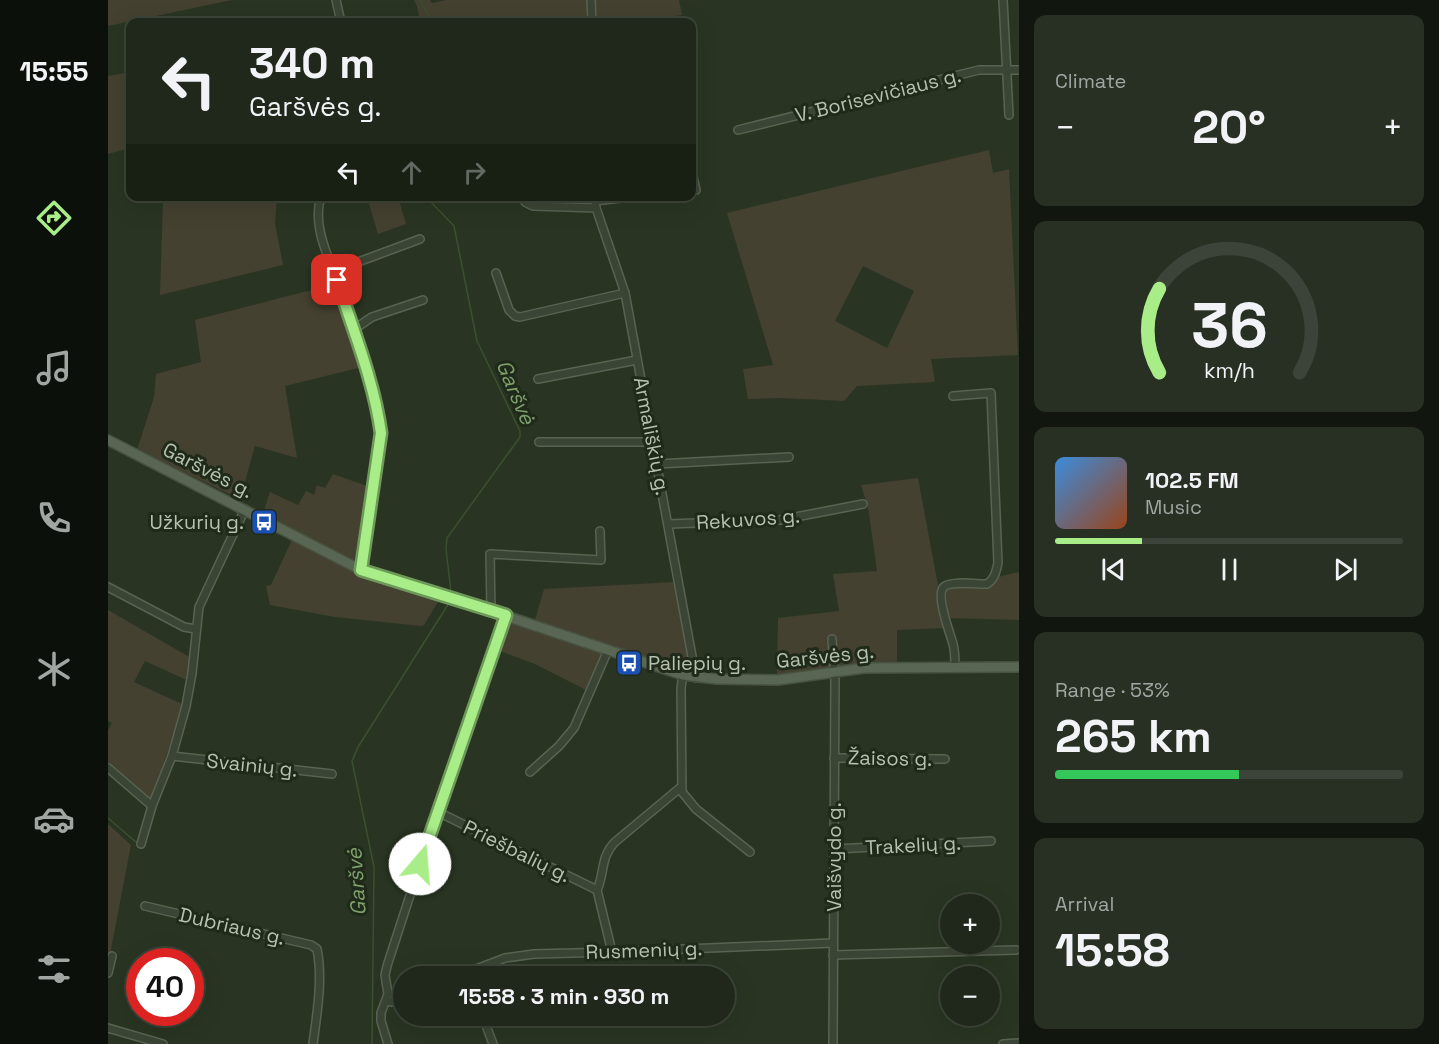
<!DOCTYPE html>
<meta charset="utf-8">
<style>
:root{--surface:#1f281a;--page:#273023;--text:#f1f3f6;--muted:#a1a6a2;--line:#3c4439;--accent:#a9ed89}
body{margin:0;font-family:"Space Grotesk",sans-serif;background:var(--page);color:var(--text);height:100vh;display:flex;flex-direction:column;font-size:22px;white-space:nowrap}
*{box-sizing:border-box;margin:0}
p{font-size:20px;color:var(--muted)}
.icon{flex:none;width:33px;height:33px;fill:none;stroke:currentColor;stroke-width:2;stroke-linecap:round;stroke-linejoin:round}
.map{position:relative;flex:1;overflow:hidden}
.details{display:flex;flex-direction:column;gap:15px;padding:15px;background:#11160e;width:420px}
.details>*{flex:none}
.hud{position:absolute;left:18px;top:18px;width:570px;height:183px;border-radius:12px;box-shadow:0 6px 24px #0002,0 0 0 2px var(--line);background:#1f281a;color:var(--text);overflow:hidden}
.fabs{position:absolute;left:832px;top:894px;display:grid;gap:12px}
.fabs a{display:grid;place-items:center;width:60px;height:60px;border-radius:50%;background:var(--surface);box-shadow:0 6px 24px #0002,0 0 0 2px var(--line);font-size:30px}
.speed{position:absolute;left:18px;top:948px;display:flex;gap:12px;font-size:30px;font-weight:700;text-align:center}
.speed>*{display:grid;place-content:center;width:78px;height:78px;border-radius:50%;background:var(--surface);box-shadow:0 6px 24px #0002,0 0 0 2px var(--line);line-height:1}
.speed .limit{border:9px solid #d22;background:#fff;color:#111}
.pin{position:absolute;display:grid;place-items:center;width:51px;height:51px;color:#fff;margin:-26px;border-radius:12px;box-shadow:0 3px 9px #0006}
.me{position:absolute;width:66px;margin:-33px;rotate:18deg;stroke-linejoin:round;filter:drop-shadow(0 0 4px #0008)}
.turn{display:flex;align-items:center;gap:21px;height:126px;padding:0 24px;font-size:27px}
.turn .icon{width:78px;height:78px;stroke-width:2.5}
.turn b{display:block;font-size:42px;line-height:51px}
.lanes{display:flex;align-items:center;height:57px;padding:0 24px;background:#0003;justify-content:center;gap:30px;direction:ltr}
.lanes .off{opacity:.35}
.big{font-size:45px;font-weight:800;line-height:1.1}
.details .widget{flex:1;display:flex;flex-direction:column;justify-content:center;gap:9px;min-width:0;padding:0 21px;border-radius:12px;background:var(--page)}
.details .dial{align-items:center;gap:0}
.dial svg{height:156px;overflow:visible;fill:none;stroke:var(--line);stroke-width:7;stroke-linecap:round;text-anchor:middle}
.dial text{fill:var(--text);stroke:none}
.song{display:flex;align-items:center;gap:18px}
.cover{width:72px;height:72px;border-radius:9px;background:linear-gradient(135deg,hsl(210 70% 55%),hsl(20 70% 35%))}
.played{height:6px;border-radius:3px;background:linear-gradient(90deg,var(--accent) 25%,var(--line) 25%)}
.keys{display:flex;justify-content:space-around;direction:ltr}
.heat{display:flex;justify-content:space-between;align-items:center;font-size:33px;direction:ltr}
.charge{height:9px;border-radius:4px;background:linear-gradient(90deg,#34c759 53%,var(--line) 0)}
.trip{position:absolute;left:285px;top:966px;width:342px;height:60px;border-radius:30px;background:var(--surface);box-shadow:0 6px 24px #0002,0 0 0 2px var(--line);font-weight:800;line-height:60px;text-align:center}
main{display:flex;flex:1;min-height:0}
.menu{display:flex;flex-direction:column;width:108px;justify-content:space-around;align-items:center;background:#0c100a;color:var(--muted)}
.menu .icon{width:42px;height:42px}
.menu .selected{color:var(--accent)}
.menu b{font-size:27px;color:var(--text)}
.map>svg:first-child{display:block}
.green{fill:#444130;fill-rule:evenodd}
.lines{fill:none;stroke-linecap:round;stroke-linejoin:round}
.stream{stroke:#3a502e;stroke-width:1.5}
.minor-casing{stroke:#586352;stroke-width:10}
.major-casing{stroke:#475241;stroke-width:12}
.minor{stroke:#3b4535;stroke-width:7}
.major{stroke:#596653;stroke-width:9}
.route-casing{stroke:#6e9a59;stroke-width:15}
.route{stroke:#a9ed89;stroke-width:10}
.labels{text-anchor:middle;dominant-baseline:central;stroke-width:6;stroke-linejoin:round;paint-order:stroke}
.street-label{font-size:20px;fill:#b5c2af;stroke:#202a1a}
.poi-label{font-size:20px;fill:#b5c2af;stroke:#202a1a;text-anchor:end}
.water-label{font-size:21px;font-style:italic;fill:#7e9f6b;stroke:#202a1a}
</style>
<main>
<nav class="menu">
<b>15:55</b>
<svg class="icon selected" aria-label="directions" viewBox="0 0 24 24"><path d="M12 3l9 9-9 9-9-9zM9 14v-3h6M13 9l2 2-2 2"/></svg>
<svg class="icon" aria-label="music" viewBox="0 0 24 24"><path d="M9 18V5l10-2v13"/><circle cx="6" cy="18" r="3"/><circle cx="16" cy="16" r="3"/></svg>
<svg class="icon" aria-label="phone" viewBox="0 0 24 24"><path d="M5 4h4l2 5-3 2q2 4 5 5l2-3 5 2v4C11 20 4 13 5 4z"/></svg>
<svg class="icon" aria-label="climate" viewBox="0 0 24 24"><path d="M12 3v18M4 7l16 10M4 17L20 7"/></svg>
<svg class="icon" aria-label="car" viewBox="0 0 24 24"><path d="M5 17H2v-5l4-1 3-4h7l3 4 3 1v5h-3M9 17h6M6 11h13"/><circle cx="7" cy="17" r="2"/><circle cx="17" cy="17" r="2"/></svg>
<svg class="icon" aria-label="filters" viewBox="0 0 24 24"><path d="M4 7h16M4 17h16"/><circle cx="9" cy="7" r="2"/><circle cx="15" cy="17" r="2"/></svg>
</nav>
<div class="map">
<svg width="911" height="1044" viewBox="0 0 911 1044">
<rect width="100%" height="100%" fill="#293522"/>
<g class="green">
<path d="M0 0H124L0 26Z"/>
<path d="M306 0H322L324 3 338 0H480L481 22H312L309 6Z"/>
<path d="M488 0H571L574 15 517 22H488Z"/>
<path d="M22 72V148L0 154V76Z"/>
<path d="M881 150 885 173 901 169 910 355 823 359 827 382 749 386 736 401 674 398 640 399 635 369 665 365 619 213ZM755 266 806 291 779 348 727 321Z"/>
<path d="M49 197H169L167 223 175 265 52 295 55 202 49 203Z"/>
<path d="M259 197H290L298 224 270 234Z"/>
<path d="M419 197H484L483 204 479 205 424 203 420 200Z"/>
<path d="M227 284 254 367 177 386 189 458 147 446 132 499 29 450 46 397 48 374 93 362 87 320Z"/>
<path d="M225 474 262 487 249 563 155 513 162 492 190 505 198 491 206 495 209 485 217 488Z"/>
<path d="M810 478 838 628 789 630V663L732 665 699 673 669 675 670 618 731 611 725 574 769 571 760 507 753 485Z"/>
<path d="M185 538 240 568 266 579 333 597 316 625 313 626 227 617 162 605 158 586 163 585Z"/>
<path d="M911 572V620L840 618 835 594 839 588 885 583 890 577Z"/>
<path d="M567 582 584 669 582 673 427 620 436 589Z"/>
<path d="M0 610 83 658 81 681 37 661 26 682 76 705 43 799 0 764V730L4 723 0 721Z"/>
<path d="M405 622 496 652 480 691 427 664 392 651 399 623Z"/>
<path d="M0 824 23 845 0 965Z"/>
</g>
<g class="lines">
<g class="stream">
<path d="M312 0 324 22"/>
<path d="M317 196 346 226 369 341 412 431V437L339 538 338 549 343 592"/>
<path d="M0 818 29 843"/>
<path d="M264 1044 266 867 244 761 250 747 341 603"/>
</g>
<defs>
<g id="minor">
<path d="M228 0 233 22"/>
<path d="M483 0 484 22"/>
<path d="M895 0 901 115"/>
<path d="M630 130 871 70H911"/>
<path d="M584 172 588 190 584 191"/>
<path d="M213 196C203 228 223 261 232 290 247 337 267 384 273 433L253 570"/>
<path d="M415 196 417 202 425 206 488 208"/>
<path d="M486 196 488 208 517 293 588 678"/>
<path d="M487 201 530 196"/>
<path d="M226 271 312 239"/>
<path d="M388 273 401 310 407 316 412 317 517 293"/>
<path d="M245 330 264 317 315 300"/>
<path d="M430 379 529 360"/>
<path d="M845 396 883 393 890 563C888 571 887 579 879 584 869 584 844 581 837 586 826 592 842 633 845 644 847 651 847 659 847 667"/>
<path d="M431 442H545"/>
<path d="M550 464 681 457"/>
<path d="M561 524 672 520 755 504"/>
<path d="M0 587 76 627 88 629"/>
<path d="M383 610 382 554 493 560 492 531"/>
<path d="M724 639 727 680 725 1044"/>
<path d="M575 675 573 688 574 792 588 809 642 852"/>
<path d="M64 756 224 774"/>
<path d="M726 758 837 759"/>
<path d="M0 768 44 806"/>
<path d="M422 772 451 746 466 728 500 650"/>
<path d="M330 812 489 890"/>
<path d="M33 844 44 806 64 756 78 706 84 673 91 607 137 509"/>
<path d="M727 849 883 841"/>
<path d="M37 906 203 945 209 949C215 979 209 1013 205 1044"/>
<path d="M504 952 489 890C497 873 492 857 507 842L573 787"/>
<path d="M725 955 908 950"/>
<path d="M0 973 4 956"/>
<path d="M350 976 397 958 426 954 504 952 725 943"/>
<path d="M279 1001 284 1002 296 998"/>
<path d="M0 1028 55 1044"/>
<path d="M379 1028 385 1044"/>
<path d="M280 1044 273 1021V1013L280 994 277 975 279 966 319 843 398 616"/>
<path d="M895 1044 911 1043"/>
</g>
<path id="major" d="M0 440 253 570 323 591 575 675 608 679 670 680 756 668 911 667"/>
</defs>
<use href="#minor" class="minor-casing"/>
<use href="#major" class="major-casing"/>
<use href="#minor" class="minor"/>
<use href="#major" class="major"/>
</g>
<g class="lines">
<defs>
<path id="route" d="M229 280C245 330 266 381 273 433L253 570 398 615 312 864"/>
</defs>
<use href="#route" class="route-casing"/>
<use href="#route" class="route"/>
</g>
<defs>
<symbol id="bus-square" viewBox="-11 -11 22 22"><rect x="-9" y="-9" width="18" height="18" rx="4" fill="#1a4fb4" stroke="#202a1a"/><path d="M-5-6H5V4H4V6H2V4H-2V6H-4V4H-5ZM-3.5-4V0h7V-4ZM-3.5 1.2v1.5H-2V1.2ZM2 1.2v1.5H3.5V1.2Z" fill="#fff"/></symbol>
</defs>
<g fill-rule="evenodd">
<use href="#bus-square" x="141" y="507" width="30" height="30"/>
<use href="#bus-square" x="506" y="648" width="30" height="30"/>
</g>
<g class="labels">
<g class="street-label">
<text transform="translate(770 95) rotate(-14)">V. Borisevičiaus g.</text>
<text transform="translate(544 436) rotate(79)">Armališkių g.</text>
<text transform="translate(100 470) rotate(27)">Garšvės g.</text>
<text transform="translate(640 519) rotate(-4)">Rekuvos g.</text>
<text transform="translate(717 656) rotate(-6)">Garšvės g.</text>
<text transform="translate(782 758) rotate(1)">Žaisos g.</text>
<text transform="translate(144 765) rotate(6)">Svainių g.</text>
<text transform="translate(805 845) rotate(-3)">Trakelių g.</text>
<text transform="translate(409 851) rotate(26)">Priešbalių g.</text>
<text transform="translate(726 857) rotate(-90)">Vaišvydo g.</text>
<text transform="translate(124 926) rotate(13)">Dubriaus g.</text>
<text transform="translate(536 950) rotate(-2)">Rusmenių g.</text>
</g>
<g class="poi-label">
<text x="136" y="522">Užkurių g.</text>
<text x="540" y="663" text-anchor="start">Paliepių g.</text>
</g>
<g class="water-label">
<text transform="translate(408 392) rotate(67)">Garšvė</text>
<text transform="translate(248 882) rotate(-94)">Garšvė</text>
</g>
</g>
</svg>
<div class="fabs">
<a>+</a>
<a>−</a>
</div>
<div class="speed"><div class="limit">40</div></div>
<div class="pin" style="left:229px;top:280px;background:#d93025"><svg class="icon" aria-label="arrive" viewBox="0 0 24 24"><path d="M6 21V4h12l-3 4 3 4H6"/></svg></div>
<svg class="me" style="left:312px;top:864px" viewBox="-20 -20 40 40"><circle r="19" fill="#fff"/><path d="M0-13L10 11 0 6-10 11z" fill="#a9ed89"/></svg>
<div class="trip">15:58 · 3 min · 930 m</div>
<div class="hud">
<div class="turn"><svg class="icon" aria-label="left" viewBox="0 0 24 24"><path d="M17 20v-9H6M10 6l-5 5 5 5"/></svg><div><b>340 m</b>Garšvės g.</div></div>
<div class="lanes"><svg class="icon" aria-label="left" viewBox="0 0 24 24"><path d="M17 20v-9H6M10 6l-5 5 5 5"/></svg><svg class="icon off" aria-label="ahead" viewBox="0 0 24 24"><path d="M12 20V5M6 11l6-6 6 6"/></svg><svg class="icon off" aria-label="right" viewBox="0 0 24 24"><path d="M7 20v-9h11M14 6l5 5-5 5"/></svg></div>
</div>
</div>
<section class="details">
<div class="widget"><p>Climate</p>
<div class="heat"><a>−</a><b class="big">20°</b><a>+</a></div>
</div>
<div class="widget dial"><svg viewBox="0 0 100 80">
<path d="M14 69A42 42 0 1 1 86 69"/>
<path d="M14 69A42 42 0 0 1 14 26" stroke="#a9ed89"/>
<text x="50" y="56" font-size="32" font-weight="700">36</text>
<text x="50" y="72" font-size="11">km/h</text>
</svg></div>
<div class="widget">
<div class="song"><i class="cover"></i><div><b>102.5 FM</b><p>Music</p></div></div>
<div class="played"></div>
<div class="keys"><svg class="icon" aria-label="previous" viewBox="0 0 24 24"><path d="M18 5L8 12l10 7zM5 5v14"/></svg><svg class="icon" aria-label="pause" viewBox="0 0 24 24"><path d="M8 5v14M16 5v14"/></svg><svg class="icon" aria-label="next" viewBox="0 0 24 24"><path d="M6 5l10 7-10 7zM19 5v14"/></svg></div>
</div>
<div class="widget"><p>Range · 53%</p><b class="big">265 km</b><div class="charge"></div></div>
<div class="widget"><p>Arrival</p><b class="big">15:58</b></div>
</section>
</main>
